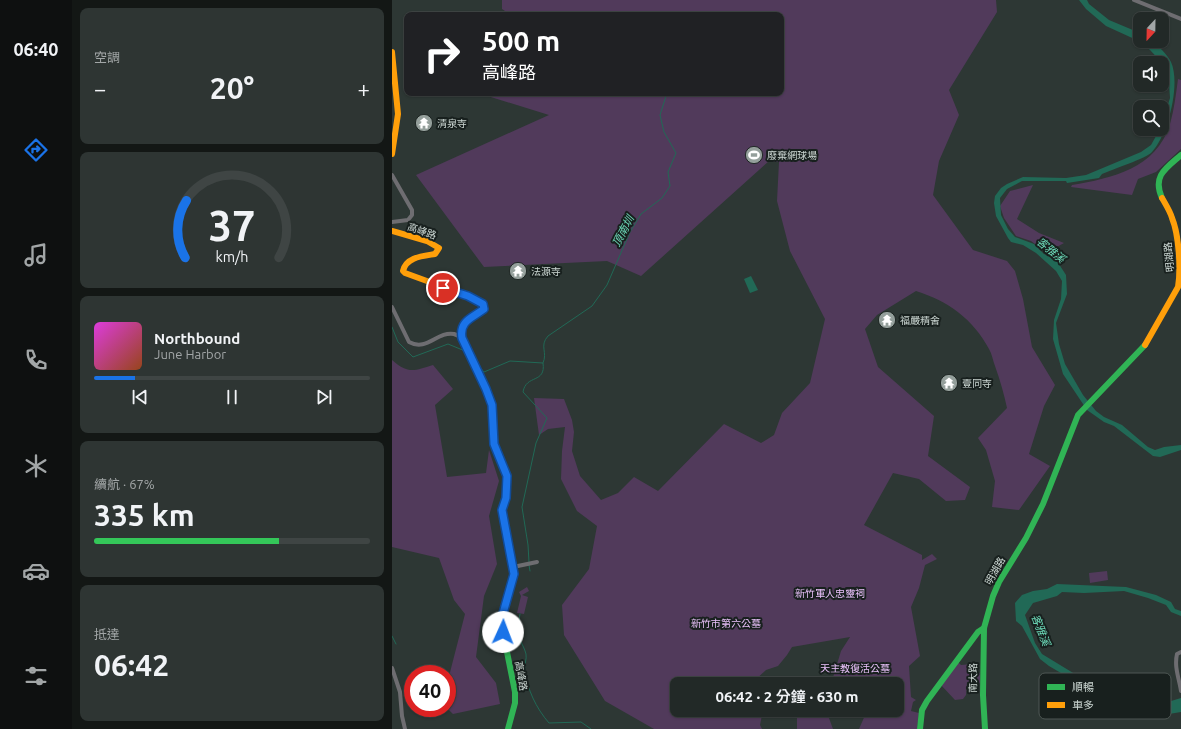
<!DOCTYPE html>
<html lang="zh-TW">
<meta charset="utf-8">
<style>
:root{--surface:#222927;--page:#2e3533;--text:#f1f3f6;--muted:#a2a6a7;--line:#3f4544;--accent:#1a73e8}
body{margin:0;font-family:Ubuntu,"Noto Sans TC",sans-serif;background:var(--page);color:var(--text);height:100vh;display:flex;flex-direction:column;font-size:15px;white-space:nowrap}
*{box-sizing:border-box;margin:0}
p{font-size:13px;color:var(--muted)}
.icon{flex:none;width:22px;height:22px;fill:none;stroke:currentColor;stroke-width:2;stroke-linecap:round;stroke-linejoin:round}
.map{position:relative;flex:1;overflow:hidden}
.side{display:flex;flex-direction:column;gap:8px;padding:8px;background:#131715;width:320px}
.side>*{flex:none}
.hud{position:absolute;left:12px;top:12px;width:380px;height:84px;border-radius:8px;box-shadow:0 1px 3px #0004,0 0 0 1px var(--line);background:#202124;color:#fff;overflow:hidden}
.needle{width:26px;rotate:202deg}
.controls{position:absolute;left:741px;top:12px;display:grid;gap:8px}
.controls a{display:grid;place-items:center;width:36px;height:36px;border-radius:8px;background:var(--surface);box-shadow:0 1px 3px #0004,0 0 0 1px var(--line);font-size:20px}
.speed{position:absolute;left:12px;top:665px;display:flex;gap:8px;font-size:20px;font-weight:700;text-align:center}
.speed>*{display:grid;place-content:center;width:52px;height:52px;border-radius:50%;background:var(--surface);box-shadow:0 1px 3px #0004,0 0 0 1px var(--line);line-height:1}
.speed .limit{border:6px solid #d22;background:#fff;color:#111}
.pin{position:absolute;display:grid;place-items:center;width:34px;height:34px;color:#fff;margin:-17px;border:2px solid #fff;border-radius:50%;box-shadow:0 1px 4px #0007}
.me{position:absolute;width:44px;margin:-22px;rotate:2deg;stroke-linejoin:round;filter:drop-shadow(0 0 3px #0008)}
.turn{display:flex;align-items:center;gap:14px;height:84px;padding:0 12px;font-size:18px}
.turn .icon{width:52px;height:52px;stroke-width:2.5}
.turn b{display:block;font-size:28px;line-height:34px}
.big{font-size:30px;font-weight:600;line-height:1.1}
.side .card{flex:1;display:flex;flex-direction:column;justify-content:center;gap:6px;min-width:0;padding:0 14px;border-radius:8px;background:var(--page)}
.side .dial{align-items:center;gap:0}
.dial svg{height:104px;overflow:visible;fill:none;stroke:var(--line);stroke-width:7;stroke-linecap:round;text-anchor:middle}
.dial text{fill:var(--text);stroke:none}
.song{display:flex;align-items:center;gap:12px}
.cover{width:48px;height:48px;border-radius:6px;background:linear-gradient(135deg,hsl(300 70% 55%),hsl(20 70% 35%))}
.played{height:4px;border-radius:2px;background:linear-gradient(90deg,var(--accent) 15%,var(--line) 15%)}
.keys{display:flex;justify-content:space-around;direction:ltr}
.heat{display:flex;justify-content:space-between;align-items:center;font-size:22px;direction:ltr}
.charge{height:6px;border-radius:3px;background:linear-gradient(90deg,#34c759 67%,var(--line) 0)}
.trip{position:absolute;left:278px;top:677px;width:234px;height:40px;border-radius:8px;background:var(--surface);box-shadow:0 1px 3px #0004,0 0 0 1px var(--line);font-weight:600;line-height:40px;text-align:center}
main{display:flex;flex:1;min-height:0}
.dock{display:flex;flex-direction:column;width:72px;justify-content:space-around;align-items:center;background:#0e1010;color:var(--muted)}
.dock .icon{width:28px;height:28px}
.dock .selected{color:var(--accent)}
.dock b{font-size:18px;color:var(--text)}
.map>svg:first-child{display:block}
.green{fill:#513a5b}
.water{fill:#216956}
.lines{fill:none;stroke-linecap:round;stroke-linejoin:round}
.stream{stroke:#216956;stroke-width:1}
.street{stroke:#6e6d71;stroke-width:4}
.fast{stroke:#30b455;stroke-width:6}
.slow{stroke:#ff9f0a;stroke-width:6}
.route-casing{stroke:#114b97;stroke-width:10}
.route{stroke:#1a73e8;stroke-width:7}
.labels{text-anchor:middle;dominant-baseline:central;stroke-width:4;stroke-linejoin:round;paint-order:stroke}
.poi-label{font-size:10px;fill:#ccd7d3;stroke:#18201e;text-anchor:start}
.street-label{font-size:10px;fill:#ccd7d3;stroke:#18201e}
.park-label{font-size:10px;fill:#ebc2fc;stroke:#18201e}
.water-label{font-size:11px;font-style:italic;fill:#6cd9b8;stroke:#18201e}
.key{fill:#18201e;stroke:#4e5754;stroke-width:1}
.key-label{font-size:11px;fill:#ccd7d3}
</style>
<main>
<nav class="dock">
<b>06:40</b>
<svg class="icon selected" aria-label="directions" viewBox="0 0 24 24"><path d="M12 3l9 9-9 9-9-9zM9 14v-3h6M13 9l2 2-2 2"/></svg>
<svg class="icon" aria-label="music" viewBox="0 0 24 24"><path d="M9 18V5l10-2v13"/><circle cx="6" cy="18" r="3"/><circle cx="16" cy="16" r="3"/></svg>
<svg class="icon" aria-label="phone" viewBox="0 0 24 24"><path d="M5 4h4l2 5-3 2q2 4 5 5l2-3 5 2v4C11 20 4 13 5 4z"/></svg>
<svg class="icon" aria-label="climate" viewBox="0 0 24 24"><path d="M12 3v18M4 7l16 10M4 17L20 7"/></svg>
<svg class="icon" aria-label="car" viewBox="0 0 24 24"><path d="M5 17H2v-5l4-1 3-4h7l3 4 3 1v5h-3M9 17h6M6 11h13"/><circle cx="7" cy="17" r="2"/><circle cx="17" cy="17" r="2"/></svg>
<svg class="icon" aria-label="filters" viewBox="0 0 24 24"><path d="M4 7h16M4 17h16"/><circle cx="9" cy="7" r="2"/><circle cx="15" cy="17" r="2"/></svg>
</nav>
<section class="side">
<div class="card"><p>空調</p>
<div class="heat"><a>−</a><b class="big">20°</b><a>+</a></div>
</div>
<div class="card dial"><svg viewBox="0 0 100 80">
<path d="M14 69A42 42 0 1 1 86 69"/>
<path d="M14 69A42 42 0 0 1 15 25" stroke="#1a73e8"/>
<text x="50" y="56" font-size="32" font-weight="700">37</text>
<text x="50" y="72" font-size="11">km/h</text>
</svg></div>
<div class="card">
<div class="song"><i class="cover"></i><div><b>Northbound</b><p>June Harbor</p></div></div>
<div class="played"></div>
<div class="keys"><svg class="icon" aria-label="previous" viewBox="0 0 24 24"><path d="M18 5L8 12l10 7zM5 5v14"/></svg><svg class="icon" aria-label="pause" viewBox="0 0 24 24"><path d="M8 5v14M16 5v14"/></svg><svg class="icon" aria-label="next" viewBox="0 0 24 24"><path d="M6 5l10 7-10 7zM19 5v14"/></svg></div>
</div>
<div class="card"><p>續航 · 67%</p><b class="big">335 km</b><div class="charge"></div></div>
<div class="card"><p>抵達</p><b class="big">06:42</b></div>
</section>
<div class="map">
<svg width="789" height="729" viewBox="0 0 789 729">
<rect width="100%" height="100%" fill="#2d3734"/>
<g class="green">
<path d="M110 0H604L605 12 557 90 567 115 547 161 541 195 581 250 615 261 623 271 631 299 640 347 663 385 652 406 637 454 658 466 627 510 600 507 603 481 594 450 586 438 615 408C612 394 608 380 603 366 601 361 600 354 597 349 581 319 556 301 524 291L485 315 473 329 486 367 542 416 536 456 578 487 573 500 554 501 527 479 501 473 472 525 530 555V560L540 554 545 559 533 565 527 588 519 607 528 656 517 666 519 697 524 700 521 702 519 711 527 713 525 729H467L474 713 472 710H505V684H439L449 651 458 637 400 647 395 655 386 666 374 670 359 684H285V710H371L368 725 370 729H262L213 701 172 635 170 605 197 569 205 526 185 511 169 479 170 451 173 427 156 429 147 435 142 398 172 399 180 420 182 432 180 451 188 476 209 500 226 493 242 477 266 491 332 424 369 443 382 435 390 413 418 383 433 319 398 251 385 201 387 162 377 161 249 276 215 261 92 267 24 175 157 115 86 93H389V15H108L116 13 110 9Z"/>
<path d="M786 79 789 80V149L764 172 746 179 740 195 679 187 680 185C720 178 764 169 778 124 782 110 784 94 786 79Z"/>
<path d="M641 185 625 219 647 233 672 243 663 248 647 247 639 241 624 236 612 218 608 206 618 191Z"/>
<path d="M0 360C16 374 22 371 41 365L61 389 43 405 55 477 94 473 97 450 107 481 97 516 105 564 92 596 84 657 104 683 108 704 61 714 55 708V684L73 614 62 600 47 558 0 547Z"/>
<path d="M715 571 716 580 698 583 697 573Z"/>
<path d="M135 587 137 591 130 595 136 597 132 614 125 613 129 596 127 592Z"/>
<path d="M566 662 569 665 582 664 583 669 586 673H588V683L575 682 574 695 571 699 563 700 549 685Z"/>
<path d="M405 710H434L441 729H405Z"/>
</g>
<g class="water">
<path d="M687 0H695L697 4 717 20 748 33V41H761C767 47 775 54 779 62 789 84 776 135 760 152 755 158 719 170 710 174L707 178 675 183 674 181H630L615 189 608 198 609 215 616 229 623 237 642 244 652 254 665 261 674 275 675 294 664 323 667 344 673 364 691 395 704 411 712 417 730 425 756 447 763 450 772 447 789 445V450L768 457 761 456 722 426 712 422 695 410 671 374 661 339 662 320 669 299 670 281 664 271 644 253 631 245 619 242 616 238 604 216 602 203 603 196 609 188 615 184 631 177 674 178 694 175 749 152 759 145 768 129H770V123L778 98 776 69 758 50 749 42 714 26 694 9Z"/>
<path d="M359 276 366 290 358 293 352 279Z"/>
<path d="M665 584 734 587 764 595 779 602 783 609 789 611V616L779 612 774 605 756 598 732 591 692 593 670 592 665 596 641 603 633 615 643 643 650 654 719 696 754 704H769L789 698V712L771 715 755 716 741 713 715 700 657 666 648 659 630 626 624 621 623 603 630 595 641 591 655 589Z"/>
</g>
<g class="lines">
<g class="stream">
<path d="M0 327 6 342 21 357 56 344 73 351"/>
<path d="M151 363C156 352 147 346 156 336L200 306 215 285 238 232 249 214 270 198 278 186 276 172 284 153 272 132 268 115 275 93"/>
<path d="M86 365 92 372 118 361 151 363C154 384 134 374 131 392L155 418 144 443 130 507 136 545 137 562"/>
<path d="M137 565 138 571"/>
<path d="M128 614C126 624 127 633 129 642 131 646 133 650 134 654 135 659 132 665 133 670 135 689 144 708 157 723L189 722 199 729"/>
<path d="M0 636 4 644"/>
</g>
<g class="street">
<path d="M742 0 789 19"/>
<path d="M0 175 20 210V215L16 220 0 222"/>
<path d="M0 307 17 342C35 352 45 331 62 334 65 335 68 337 71 338"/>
<path d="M121 567 145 562"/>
<path d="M789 652 785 654C782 667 787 678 789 691"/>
<path d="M0 668 8 692 10 716 13 729"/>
</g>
<g class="fast">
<path d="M770 198C760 176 774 168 789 155"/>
<path d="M90 380 100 405 102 444 115 476 114 498 110 510 122 574 110 617 111 632 123 692V703L116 729"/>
<path d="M528 729 530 710 535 701 586 632 592 628"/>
<path d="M593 729 591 695 592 628 601 596 607 582 634 538 651 504 686 415 753 345"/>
</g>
<g class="slow">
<path d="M0 52 6 114 0 154"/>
<path d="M0 231 35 241 47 248 43 254C31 256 14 257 11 271L13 273 76 296 91 304 92 309C79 317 69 321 71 338L90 380"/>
<path d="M753 345 786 287C789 269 787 235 780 218 778 211 774 205 770 198"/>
</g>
</g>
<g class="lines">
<defs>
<path id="route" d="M51 288 76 296 91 304 92 309C80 318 67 321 70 338L94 389 100 405 102 444 115 476 114 498 110 510 122 574 110 617 111 632"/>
</defs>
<use href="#route" class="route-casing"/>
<use href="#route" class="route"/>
</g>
<defs>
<symbol id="temple-disc" viewBox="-11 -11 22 22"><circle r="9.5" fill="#949f9b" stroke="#18201e"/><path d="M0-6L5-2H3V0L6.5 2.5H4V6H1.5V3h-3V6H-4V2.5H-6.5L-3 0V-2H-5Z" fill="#fff"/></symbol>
<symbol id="stadium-disc" viewBox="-11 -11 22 22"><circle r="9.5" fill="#949f9b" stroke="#18201e"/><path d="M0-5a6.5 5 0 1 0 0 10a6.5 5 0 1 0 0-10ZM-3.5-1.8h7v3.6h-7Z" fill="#fff"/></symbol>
</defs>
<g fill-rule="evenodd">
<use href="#temple-disc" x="22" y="113" width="20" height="20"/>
<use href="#stadium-disc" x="352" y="145" width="20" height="20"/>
<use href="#temple-disc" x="116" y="261" width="20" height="20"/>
<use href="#temple-disc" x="485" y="310" width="20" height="20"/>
<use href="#temple-disc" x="547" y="373" width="20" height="20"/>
</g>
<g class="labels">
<g class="poi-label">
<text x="45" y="123">清泉寺</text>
<text x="375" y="155">廢棄網球場</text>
<text x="139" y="271">法源寺</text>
<text x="508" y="320">福嚴精舍</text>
<text x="570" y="383">壹同寺</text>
</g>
<g class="street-label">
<text transform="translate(30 231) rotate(19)">高峰路</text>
<text transform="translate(777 257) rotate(-95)">明湖路</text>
<text transform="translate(603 571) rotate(-61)">明湖路</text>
<text transform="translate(129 676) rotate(80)">高峰路</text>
<text transform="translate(581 678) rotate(-89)">南大路</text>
</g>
<g class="park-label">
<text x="438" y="593">新竹軍人忠靈祠</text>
<text x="334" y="623">新竹市第六公墓</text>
<text x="463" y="668">天主教復活公墓</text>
</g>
<g class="water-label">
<text transform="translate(231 231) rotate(-62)">頂南圳</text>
<text transform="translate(659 250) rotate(39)">客雅溪</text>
<text transform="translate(649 630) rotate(69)">客雅溪</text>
</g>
</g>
<rect x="647" y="673" width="132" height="46" rx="6" class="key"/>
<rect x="655" y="684" width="18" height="6" fill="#30b455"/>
<rect x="655" y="702" width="18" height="6" fill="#ff9f0a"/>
<g class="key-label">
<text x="680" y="691">順暢</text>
<text x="680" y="709">車多</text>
</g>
</svg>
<div class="controls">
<a><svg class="needle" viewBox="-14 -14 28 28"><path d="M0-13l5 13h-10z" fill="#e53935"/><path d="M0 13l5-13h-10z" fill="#a2a6a7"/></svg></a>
<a><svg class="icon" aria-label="sound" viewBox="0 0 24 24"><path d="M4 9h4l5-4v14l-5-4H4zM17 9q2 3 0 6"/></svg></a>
<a><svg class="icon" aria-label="search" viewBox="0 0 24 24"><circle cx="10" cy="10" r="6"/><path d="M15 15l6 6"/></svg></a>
</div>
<div class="speed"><div class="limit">40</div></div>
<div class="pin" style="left:51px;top:288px;background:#d93025"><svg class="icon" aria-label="arrive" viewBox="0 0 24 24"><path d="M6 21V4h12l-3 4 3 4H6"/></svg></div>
<svg class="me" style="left:111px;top:632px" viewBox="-20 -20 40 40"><circle r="19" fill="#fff"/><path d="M0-13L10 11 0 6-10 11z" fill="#1a73e8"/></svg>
<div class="trip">06:42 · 2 分鐘 · 630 m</div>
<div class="hud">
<div class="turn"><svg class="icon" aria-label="right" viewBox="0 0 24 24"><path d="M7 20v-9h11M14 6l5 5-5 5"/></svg><div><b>500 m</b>高峰路</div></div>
</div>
</div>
</main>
